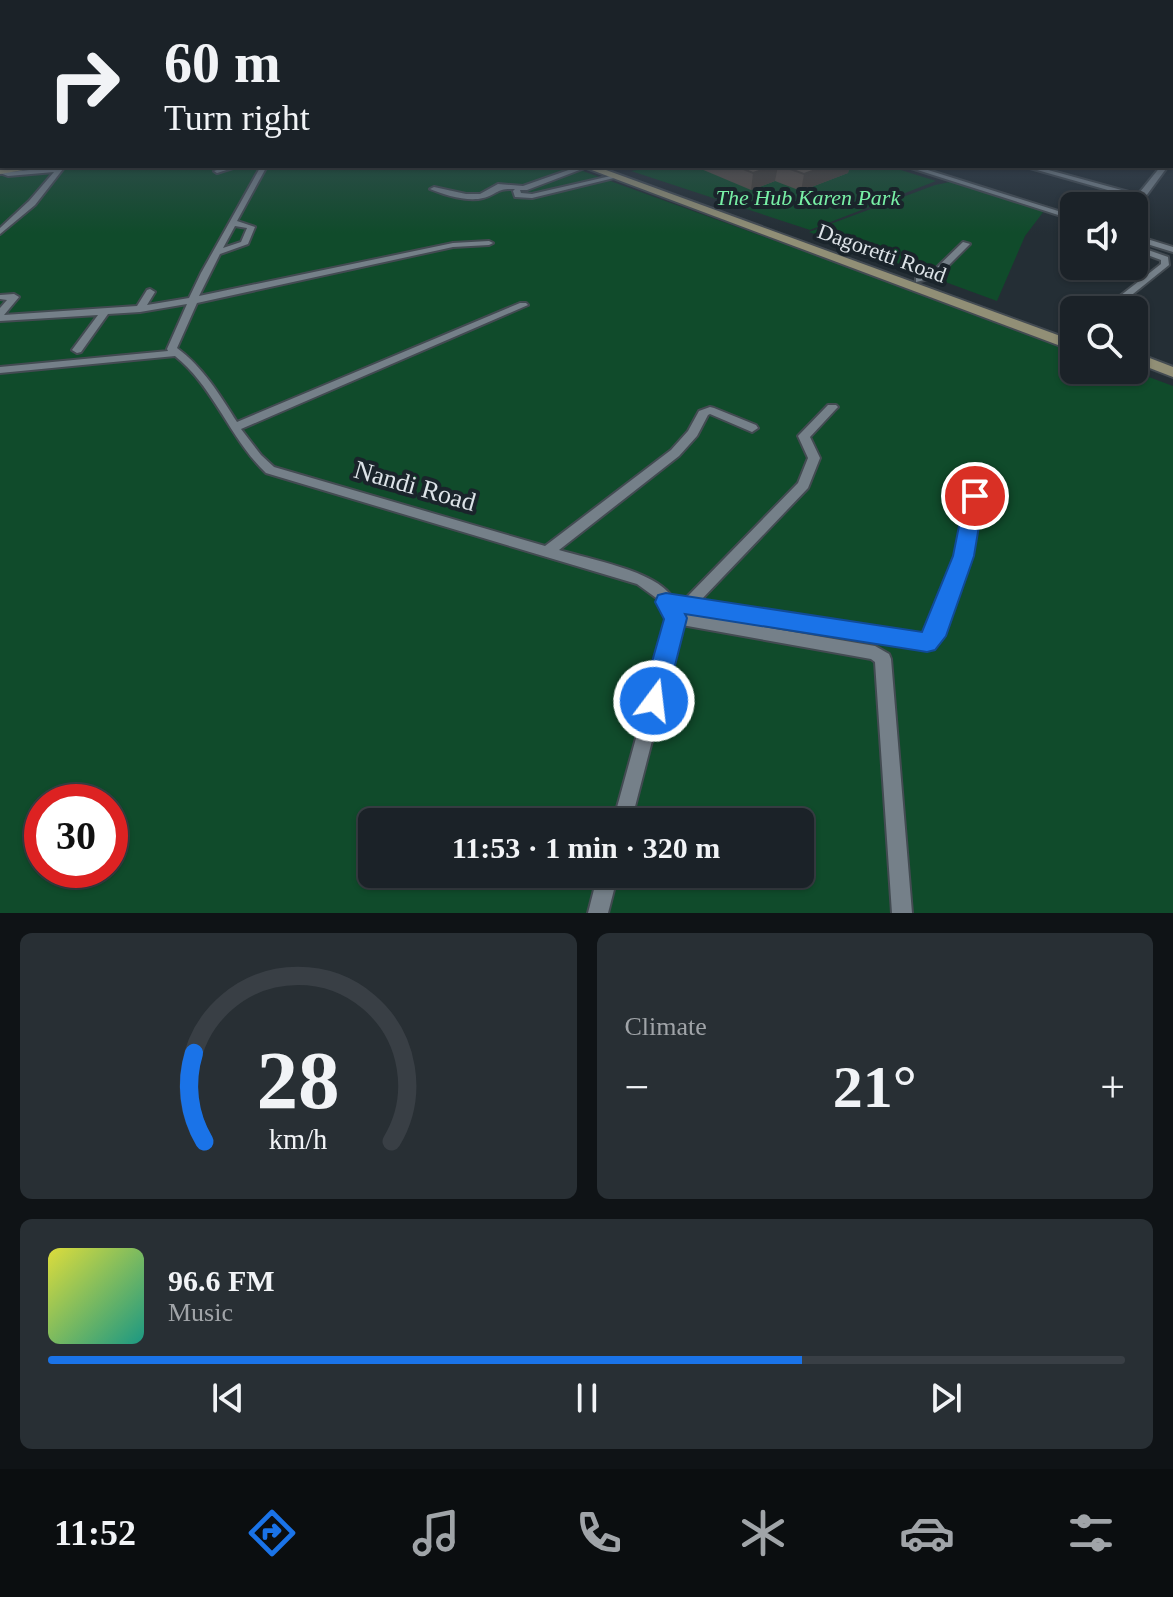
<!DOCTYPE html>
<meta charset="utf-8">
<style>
:root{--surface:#1b2228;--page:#282f34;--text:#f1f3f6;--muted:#a0a4a8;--line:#393f45;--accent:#1a73e8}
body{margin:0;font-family:Georgia,serif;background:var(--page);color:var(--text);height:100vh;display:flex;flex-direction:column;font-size:30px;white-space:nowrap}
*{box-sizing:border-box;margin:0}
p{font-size:26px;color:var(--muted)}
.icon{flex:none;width:44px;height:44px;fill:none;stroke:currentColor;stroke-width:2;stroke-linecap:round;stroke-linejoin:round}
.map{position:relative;height:913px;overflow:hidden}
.side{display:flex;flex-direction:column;gap:20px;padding:20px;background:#0f1316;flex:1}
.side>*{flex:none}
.banner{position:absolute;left:0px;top:0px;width:1174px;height:168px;box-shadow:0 2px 6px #0004,0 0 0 2px var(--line);background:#1b2228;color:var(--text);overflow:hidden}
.controls{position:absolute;left:1060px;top:192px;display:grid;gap:16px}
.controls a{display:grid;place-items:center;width:88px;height:88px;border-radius:12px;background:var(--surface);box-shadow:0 2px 6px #0004,0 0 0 2px var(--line);font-size:40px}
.speed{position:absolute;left:24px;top:784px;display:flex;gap:16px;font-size:40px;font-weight:700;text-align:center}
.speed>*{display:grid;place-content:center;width:104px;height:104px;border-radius:50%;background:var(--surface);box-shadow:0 2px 6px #0004,0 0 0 2px var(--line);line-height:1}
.speed .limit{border:12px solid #d22;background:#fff;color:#111}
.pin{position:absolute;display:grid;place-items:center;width:68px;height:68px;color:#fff;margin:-34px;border:4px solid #fff;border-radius:50%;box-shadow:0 2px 8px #0007}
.me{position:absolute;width:88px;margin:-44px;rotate:15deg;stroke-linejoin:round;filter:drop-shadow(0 0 6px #0008)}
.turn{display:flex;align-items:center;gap:28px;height:168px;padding:0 32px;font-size:36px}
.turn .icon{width:104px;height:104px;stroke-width:2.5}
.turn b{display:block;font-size:56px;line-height:68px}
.big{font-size:60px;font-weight:600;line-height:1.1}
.side .tile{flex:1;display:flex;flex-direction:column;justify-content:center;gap:12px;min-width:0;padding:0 28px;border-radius:12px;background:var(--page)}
.side .dial{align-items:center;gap:0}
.dial svg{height:208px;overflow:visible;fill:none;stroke:var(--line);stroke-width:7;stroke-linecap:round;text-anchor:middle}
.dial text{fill:var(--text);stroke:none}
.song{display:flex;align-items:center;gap:24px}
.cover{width:96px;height:96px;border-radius:12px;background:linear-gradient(135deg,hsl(60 70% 55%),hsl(170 70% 35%))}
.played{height:8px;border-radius:4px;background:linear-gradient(90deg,var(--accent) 70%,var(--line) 70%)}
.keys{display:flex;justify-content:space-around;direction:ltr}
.heat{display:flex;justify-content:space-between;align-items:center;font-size:44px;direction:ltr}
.side .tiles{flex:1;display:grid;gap:20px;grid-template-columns:1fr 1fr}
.tile:last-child{grid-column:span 2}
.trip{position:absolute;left:358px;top:808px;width:456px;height:80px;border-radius:12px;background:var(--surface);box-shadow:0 2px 6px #0004,0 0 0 2px var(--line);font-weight:600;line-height:80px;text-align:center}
.menu{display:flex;height:128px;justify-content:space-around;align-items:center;background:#0b0e10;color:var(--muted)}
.menu .icon{width:56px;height:56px}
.menu .current{color:var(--accent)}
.menu b{font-size:36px;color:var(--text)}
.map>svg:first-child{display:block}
.green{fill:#104b2b;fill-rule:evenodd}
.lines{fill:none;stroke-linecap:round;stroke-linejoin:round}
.minor-casing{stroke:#434b52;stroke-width:4}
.secondary-casing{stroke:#434b52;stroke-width:4}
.minor{fill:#758089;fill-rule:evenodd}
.secondary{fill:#918f76;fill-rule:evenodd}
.tram{stroke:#a6adb3;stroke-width:2}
.wall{fill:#584e47}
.shaded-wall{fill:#47403a}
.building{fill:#665b53;stroke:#47403a;stroke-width:2}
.route{fill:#1a73e8;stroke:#114b97;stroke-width:2}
.labels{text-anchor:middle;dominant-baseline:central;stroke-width:8;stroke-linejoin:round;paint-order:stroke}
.far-park-label{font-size:22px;font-style:italic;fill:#78f0a6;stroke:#1a242b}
.far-street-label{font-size:22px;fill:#dde3e8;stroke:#1a242b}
.street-label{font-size:26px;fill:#dde3e8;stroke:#1a242b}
</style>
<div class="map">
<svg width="1173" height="913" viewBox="0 0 1173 913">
<rect width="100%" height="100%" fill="#242e35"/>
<g class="green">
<path d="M55 166H569L1074 349V370H1130L1173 386V913H0V174ZM42 802H110V870H42ZM372 822H800V874H372Z"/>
<path d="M662 166H888L936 181 810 230 631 171Z"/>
<path d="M950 182 1044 211 1025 236 997 301 809 232 935 185Z"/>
</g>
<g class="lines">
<defs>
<g id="minor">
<path d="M1172 153H1173L1172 159Z"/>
<path d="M228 166H239L217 173 214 171Z"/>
<path d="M261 166H267L237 221 255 227 248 244 220 254 199 296 453 243 489 241 493 243 489 245 453 247 197 303 177 348C203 367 220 395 237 422L520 303H526L528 305 241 429 261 455 274 467 545 546 671 450 688 431 699 411 710 407 714 408 756 425 758 428 752 432 710 414 708 415 697 436 679 456 559 550C589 559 656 571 672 597L685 599 798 483 808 458 798 436 828 405H836L838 407 836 409 810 437 820 458 808 488 700 601 924 636 928 632 957 556 969 496 971 493H979L981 496 971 556 942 636 932 648 927 649 679 610 681 613 875 646 889 654 891 659 912 913H892L875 662 871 659 682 625 631 822H613L669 618 659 600 637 584 266 473C230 439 214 387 175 356L0 373V367L168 351 167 349 187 304 140 312 108 314 81 352 77 353 72 350 98 315 0 321V308L7 300 0 299V295L14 294 19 297 4 315 137 306 147 290 150 289 155 292 147 305 189 298 201 273ZM235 226 247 228 241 242 223 248Z"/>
<path d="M580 166H590L527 190H520L521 193 532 194 615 175 618 177 532 198 515 197 513 191 515 189C496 188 498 194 483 198 468 202 444 195 430 189L434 187 466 194H480L498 184 523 186Z"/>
<path d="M905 166H915L1074 216V220Z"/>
<path d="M1023 166H1034L1136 194 1140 192 1161 166H1168L1146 196 1136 198Z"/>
<path d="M60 167 63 169 35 205 0 234V228L29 201 54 172 8 176 0 173V169L9 172Z"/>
<path d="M1134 235 1173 247V252L1134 240Z"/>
<path d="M963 242 970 244 937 277 916 282V278L931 273Z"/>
<path d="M1134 245 1168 257 1169 265 1113 310H1102L1161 264V260L1134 250Z"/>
<path d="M1074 330V337L1071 336 1069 333Z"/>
<path d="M598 874H618L608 913H588Z"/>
</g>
<g id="secondary">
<path d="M16 166H47L0 174V168Z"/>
<path d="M581 166H595L1074 341V351Z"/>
<path d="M1134 352 1173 367V377L1134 362Z"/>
</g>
</defs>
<use href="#minor" class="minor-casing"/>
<use href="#secondary" class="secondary-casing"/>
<use href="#minor" class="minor"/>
<use href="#secondary" class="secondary"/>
<path class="tram" d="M0 169 23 166"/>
</g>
<path class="wall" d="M694 166H850L848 173 801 191 775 181 751 190Z"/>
<g class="shaded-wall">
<path d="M774 166H778L775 181 751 190 753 173Z"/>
<path d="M827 166H850L848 173 801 191 804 174Z"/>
</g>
<g class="building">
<path d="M736 166H774L753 173Z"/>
<path d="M782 166H827L804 174Z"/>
</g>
<linearGradient id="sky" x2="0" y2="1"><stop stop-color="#14191d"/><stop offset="0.45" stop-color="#3f4c5c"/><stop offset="1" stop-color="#3f4c5c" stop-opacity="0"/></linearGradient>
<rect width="1173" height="233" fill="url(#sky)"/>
<path class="route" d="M975 489 984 496 974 556 946 636 935 650 927 652 685 614 687 618 666 701 663 709 654 712 645 709 641 701 664 619 655 602 658 595 666 593 922 632 953 556 965 496Z"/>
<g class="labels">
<g class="far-park-label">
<text x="808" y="197">The Hub Karen Park</text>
</g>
<g class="far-street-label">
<text transform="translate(882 253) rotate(20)">Dagoretti Road</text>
</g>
<g class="street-label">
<text transform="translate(415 486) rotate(16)">Nandi Road</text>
</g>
</g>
</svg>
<div class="controls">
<a><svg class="icon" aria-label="sound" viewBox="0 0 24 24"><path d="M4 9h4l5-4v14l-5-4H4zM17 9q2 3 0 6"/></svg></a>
<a><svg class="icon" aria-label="search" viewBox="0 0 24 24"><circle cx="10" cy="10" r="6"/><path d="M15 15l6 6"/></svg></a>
</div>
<div class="speed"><div class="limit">30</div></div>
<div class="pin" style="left:975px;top:496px;background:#d93025"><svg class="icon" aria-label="arrive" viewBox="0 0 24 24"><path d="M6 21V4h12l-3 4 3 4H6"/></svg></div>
<svg class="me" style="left:654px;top:701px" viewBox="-20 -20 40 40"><circle r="17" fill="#1a73e8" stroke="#fff" stroke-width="3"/><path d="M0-11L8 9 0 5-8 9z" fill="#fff"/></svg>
<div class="trip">11:53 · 1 min · 320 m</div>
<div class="banner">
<div class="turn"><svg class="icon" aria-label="right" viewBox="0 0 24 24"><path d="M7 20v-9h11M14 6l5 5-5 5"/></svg><div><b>60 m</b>Turn right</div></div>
</div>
</div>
<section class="side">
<div class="tiles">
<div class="tile dial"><svg viewBox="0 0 100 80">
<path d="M14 69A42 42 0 1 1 86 69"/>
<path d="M14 69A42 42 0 0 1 10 35" stroke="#1a73e8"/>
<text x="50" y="56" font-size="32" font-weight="700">28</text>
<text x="50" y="72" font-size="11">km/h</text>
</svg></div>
<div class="tile"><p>Climate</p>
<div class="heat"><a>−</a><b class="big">21°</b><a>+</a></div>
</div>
<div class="tile">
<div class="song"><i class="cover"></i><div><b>96.6 FM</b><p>Music</p></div></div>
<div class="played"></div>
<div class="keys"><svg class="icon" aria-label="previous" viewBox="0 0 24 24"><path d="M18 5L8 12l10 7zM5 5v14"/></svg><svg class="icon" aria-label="pause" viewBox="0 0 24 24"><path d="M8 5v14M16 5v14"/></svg><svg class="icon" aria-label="next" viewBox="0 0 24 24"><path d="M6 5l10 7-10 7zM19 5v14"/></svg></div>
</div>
</div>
</section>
<nav class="menu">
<b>11:52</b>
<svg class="icon current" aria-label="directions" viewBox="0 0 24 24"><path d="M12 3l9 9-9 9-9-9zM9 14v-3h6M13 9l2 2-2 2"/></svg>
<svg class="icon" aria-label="music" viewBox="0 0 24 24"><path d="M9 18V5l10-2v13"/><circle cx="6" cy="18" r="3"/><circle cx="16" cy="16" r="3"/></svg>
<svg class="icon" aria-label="phone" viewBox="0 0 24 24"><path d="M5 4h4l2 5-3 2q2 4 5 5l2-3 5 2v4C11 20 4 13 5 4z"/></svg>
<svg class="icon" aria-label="climate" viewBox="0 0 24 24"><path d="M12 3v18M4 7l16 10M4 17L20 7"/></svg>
<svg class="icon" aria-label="car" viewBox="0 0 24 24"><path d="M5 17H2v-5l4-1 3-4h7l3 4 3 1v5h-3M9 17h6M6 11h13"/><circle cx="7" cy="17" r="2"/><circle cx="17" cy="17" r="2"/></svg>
<svg class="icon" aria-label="filters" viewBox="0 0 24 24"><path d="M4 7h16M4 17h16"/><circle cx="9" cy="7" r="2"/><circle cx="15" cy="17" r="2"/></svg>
</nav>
